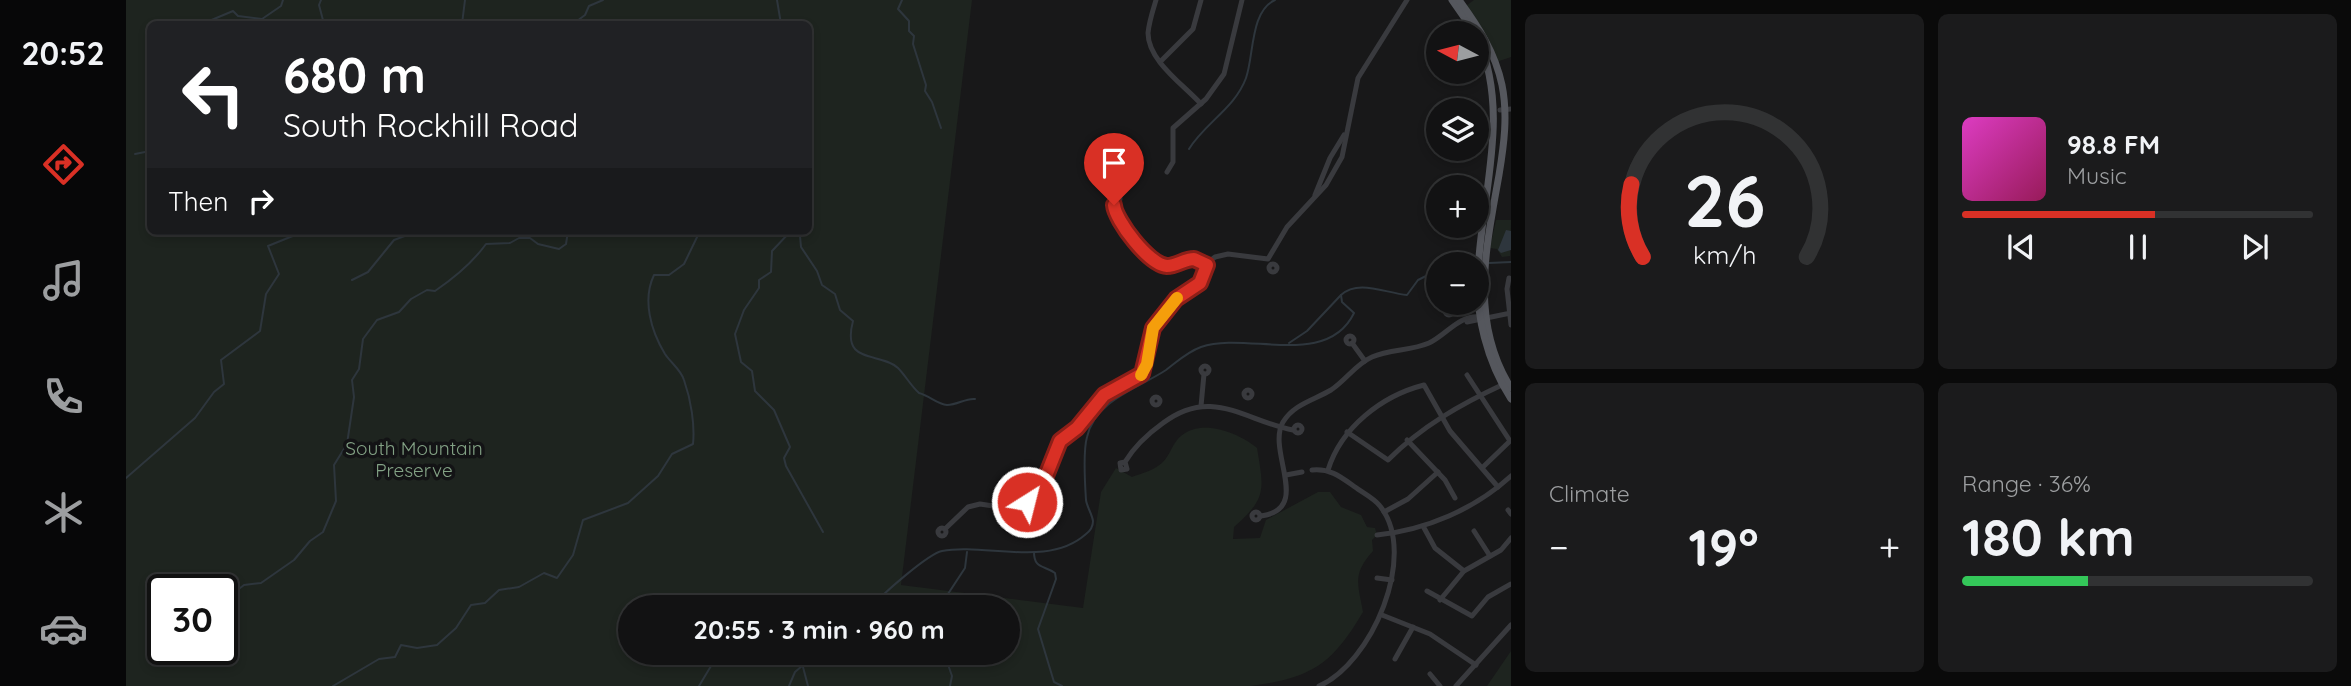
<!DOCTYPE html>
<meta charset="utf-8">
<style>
:root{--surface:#121213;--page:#1b1b1c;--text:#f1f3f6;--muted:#9c9ea0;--line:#313233;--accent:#d93025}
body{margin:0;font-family:Quicksand,sans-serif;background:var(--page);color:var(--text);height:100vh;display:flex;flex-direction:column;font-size:26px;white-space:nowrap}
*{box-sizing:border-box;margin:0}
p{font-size:23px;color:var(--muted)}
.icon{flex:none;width:38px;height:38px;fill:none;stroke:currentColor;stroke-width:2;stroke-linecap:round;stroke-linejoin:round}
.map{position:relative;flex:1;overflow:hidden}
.details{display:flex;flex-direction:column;gap:14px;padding:14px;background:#0a0a0a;width:840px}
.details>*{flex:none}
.banner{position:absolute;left:21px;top:21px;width:665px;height:214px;border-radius:10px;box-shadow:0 4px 10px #0003,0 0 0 2px var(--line);background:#202124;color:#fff;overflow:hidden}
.needle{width:46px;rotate:277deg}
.fabs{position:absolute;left:1300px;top:21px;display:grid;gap:14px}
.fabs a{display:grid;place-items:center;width:63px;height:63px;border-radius:50%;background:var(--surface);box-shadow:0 4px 10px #0003,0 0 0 2px var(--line);font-size:35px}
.speed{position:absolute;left:21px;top:574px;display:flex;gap:14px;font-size:35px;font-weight:700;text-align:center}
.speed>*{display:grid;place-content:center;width:91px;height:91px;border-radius:50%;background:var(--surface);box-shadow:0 4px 10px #0003,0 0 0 2px var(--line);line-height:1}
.speed .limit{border:4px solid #111;border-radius:10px;background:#fff;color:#111}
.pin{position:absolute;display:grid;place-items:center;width:60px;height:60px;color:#fff;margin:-72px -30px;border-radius:50% 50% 50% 0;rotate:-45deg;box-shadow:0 0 7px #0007}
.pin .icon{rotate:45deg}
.me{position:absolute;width:77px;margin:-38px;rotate:36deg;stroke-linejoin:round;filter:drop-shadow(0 0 5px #0008)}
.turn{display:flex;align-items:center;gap:24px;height:147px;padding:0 21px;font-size:32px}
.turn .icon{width:91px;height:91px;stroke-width:2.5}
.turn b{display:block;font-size:49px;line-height:60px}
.then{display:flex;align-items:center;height:66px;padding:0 21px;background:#0003;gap:14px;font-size:26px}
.big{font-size:52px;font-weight:700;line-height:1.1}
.details .tile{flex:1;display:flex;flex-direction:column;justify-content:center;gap:10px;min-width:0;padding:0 24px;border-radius:10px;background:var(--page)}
.details .dial{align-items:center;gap:0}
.dial svg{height:182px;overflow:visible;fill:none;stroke:var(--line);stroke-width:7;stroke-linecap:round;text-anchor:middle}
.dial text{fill:var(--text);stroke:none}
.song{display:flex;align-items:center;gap:21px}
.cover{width:84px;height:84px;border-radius:10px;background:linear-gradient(135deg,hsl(310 70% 55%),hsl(330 70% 35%))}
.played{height:7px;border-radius:4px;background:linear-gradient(90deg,var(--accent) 55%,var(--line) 55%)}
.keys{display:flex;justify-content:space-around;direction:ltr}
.heat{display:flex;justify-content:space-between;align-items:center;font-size:38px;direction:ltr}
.charge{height:10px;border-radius:5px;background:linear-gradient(90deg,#34c759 36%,var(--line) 0)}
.details .tiles{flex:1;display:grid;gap:14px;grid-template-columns:repeat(2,1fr)}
.trip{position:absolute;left:492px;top:595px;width:402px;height:70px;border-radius:35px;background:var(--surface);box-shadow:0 4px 10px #0003,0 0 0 2px var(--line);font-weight:700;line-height:70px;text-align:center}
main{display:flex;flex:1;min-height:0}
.menu{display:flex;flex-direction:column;width:126px;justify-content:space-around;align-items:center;background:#070708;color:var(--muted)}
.menu .icon{width:49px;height:49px}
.menu .selected{color:var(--accent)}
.menu b{font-size:32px;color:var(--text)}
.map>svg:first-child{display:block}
.green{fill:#1e241f;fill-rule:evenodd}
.water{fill:#2e363d}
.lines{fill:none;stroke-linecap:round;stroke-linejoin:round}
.stream{stroke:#2e363d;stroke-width:2}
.minor{stroke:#393a3e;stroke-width:5}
.major{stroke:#55575d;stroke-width:7}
.route-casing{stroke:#8d1f18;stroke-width:18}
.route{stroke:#d93025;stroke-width:12}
.slow{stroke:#f59e0b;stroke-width:12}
.labels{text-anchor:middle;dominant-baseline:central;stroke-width:7;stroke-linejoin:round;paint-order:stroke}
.park-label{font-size:19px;fill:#83a285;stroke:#131315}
</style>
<main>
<nav class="menu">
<b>20:52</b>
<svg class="icon selected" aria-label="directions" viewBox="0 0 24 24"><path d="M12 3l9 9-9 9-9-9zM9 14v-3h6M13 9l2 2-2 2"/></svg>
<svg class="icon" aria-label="music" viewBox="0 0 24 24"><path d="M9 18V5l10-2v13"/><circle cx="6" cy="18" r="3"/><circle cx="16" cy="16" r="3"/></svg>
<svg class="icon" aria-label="phone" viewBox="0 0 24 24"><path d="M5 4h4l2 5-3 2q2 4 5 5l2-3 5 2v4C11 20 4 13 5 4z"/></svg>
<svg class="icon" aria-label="climate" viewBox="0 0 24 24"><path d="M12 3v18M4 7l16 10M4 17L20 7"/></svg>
<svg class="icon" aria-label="car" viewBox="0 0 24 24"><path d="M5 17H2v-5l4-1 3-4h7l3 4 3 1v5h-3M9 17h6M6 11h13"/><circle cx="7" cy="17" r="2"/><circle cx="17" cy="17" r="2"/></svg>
</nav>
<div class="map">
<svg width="1385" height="686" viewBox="0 0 1385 686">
<rect width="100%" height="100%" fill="#181819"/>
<g class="green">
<path d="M0 0H846L775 585 957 608 975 492 990 468 1006 477C1014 474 1025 471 1032 466 1044 459 1045 444 1055 436 1076 418 1113 433 1131 448 1138 490 1141 498 1108 527L1107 539 1134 538 1140 520 1192 492H1204L1215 507 1235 515 1241 527 1249 528 1251 535 1246 540 1247 551C1226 574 1232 584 1237 612 1205 666 1185 678 1124 686H0ZM24 24H682V231H24ZM37 590H96V649H37ZM504 607H882V653H504Z"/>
<path d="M1348 0H1385V57L1367 63 1340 6Z"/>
<path d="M1370 220H1385L1384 256 1376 257 1371 249 1364 248Z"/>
<path d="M1385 651V686H1361Z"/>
</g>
<path class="water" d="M1380 230 1385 231V250L1375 253 1372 250Z"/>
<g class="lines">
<g class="stream">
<path d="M195 0 193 5 198 24"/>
<path d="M651 0 655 24"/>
<path d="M776 0 772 9 783 21V31L788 36 787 44 800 85 799 91 806 102 815 128"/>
<path d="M76 24 107 11 112 16 136 19 155 6 157 0"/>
<path d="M336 24 339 0"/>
<path d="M447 24 459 15 463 6 477 0"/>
<path d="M1063 149C1079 123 1109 108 1120 78 1128 56 1124 11 1149 0"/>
<path d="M9 154 24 151"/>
<path d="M662 231 666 235 674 236 675 247 691 271 696 285 709 294 714 310 727 321C715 366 754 351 772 368 779 375 785 386 793 393 804 396 811 404 821 405 832 405 839 398 849 399"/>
<path d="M663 233 646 251 645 272 633 280V288L618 310 609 334 615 362 626 371 629 391 648 410 664 447 658 458 660 466 697 532"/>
<path d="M1363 263 1385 262"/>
<path d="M1344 264 1349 262"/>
<path d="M226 280 242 272 268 240 292 231"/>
<path d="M1163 343 1181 331 1215 295"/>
<path d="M0 478 69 418 88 392 98 384 95 360 134 331 140 294 153 274 142 246 179 231"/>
<path d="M908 552C908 569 918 565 929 573L930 579 912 629 928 682 936 686"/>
<path d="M96 602 118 585 135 583 168 560 184 541 197 532 210 501 208 465 221 444 228 397 226 380 233 369 237 339 251 320 273 312 285 299 301 290 309 291C328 278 347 262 360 244L384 243 393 238H404L412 244 433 249 440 244 442 231"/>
<path d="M746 607C755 595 802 554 816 551 860 543 922 568 960 534 964 531 967 526 967 521 966 514 961 507 960 500 959 485 957 451 961 437 969 400 1013 388 1040 370 1052 361 1061 352 1075 347 1120 331 1201 369 1228 313L1216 302 1215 295C1232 279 1259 293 1281 295L1292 280 1312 270"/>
<path d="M818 607V600L839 568 841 552"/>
<path d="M672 653 677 660"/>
<path d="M818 653 826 676 824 686"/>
<path d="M677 667 682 686"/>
<path d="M207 686 253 659 269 657 275 645 291 648 311 645 330 628 345 605 359 603 373 590 393 587 418 573 431 578 447 555 457 520 502 503 532 476 546 454 567 444C569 425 565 400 558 380 555 370 545 363 539 354 525 331 516 300 528 275H543L558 264 574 231"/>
<path d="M573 686 588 661 595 660 593 653"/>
<path d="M663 686 669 672 691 653"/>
</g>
<g class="minor">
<path d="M1030 0C1027 10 1023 22 1022 33 1022 61 1058 85 1075 104"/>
<path d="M1035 61 1067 29 1075 0"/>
<path d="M1374 110 1385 109"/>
<path d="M1041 172 1047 162V128L1080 99 1098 74 1116 0"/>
<circle cx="990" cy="199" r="4"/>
<path d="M1189 195 1204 158 1218 135"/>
<path d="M989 203 992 217 1017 253 1041 266 1063 259 1081 265"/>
<circle cx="1147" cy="268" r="4"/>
<path d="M1383 278 1381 289 1385 325"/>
<circle cx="1323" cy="311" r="4"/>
<path d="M1341 322 1385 313"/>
<circle cx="1224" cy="340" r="4"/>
<path d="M1226 343 1239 361"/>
<circle cx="1079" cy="370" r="4"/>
<path d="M1341 375 1384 441 1357 467"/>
<circle cx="1122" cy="394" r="4"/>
<circle cx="1030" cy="401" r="4"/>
<path d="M1075 406 1078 374"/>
<circle cx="1172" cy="429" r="4"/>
<path d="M1221 432 1262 460C1296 426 1335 404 1378 384"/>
<path d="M1281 440 1319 480 1329 498"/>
<path d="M999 462 1001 469 995 470 994 463 999 462C1008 447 1023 433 1037 423 1086 386 1119 421 1167 430"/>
<path d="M1186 470C1204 468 1215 477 1229 487 1237 493 1248 498 1254 506 1293 555 1245 664 1193 686"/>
<path d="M1202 470C1215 428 1255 396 1298 385L1324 431 1372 487"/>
<path d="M1160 475 1176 472"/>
<path d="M1382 510 1385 514"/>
<circle cx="1130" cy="516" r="4"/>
<path d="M1258 512 1282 499 1312 472"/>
<path d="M1135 516C1187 509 1140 451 1157 422 1168 404 1188 400 1205 390 1220 380 1230 364 1246 357 1264 349 1285 351 1303 343 1320 335 1334 314 1354 317"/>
<path d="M1297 526 1309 548 1338 571"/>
<circle cx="816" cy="532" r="4"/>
<path d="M819 529 842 507 854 504 887 509 897 506 921 476 934 441 956 422 978 395 1016 374 1027 328 1050 299 1074 283 1084 261 1089 257 1102 254 1142 259 1161 227 1200 185 1216 157 1232 78 1281 0"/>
<path d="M1348 531 1364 556"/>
<path d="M1251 535C1300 530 1349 509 1385 476"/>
<path d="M1251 578 1266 580"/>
<path d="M1301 591 1346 616 1362 597 1385 584"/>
<path d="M1314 600 1338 571 1375 550 1385 538"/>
<path d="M1256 615 1304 634 1350 665"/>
<path d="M1269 659 1287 627"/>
<path d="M1304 674 1314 686"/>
<path d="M1330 686 1385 625"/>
</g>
<g class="major">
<path d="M1326 0 1349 33"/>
<path d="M1333 0C1352 26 1369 52 1376 85 1382 115 1378 145 1373 175 1360 248 1343 321 1385 388"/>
<path d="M1351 36C1385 113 1356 190 1352 271 1349 315 1361 361 1385 399"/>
</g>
</g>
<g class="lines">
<defs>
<path id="route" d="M901 502 920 476 934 441 951 428 978 395 1016 374 1027 328 1050 299 1074 283 1081 265 1068 259C1058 259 1051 266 1041 266 1023 265 989 220 988 205"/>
</defs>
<use href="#route" class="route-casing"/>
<use href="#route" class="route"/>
<path class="slow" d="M1015 375 1021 364 1027 328 1051 298"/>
</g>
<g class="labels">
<g class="park-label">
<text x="288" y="448">South Mountain<tspan x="288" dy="22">Preserve</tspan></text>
</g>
</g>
</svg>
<div class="fabs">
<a><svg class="needle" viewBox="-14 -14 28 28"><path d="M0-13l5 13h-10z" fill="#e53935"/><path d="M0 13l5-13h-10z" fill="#9c9ea0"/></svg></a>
<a><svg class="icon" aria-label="layers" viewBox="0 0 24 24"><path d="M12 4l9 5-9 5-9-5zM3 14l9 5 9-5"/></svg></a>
<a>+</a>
<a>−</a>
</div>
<div class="speed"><div class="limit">30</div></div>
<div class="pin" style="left:988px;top:205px;background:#d93025"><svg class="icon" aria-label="arrive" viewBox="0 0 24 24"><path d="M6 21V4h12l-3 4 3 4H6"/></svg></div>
<svg class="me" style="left:901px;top:502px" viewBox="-20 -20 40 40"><circle r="17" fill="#d93025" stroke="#fff" stroke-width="3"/><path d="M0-11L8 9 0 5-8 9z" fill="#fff"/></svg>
<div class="trip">20:55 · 3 min · 960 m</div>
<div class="banner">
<div class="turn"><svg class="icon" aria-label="left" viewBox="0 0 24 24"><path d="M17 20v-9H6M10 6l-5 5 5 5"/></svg><div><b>680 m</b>South Rockhill Road</div></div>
<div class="then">Then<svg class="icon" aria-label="right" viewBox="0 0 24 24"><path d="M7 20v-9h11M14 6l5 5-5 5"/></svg></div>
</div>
</div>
<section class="details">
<div class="tiles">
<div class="tile dial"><svg viewBox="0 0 100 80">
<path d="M14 69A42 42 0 1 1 86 69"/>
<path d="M14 69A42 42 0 0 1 9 37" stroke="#d93025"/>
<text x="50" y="56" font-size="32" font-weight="700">26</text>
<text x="50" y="72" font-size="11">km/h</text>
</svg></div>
<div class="tile">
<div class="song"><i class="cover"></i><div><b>98.8 FM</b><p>Music</p></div></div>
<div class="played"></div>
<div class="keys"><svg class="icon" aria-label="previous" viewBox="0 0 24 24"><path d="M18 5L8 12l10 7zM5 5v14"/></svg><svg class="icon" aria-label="pause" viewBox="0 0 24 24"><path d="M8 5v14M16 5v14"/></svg><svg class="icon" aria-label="next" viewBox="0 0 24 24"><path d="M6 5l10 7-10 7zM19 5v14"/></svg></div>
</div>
<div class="tile"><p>Climate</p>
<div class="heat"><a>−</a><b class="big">19°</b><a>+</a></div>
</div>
<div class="tile"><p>Range · 36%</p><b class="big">180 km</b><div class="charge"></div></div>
</div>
</section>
</main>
